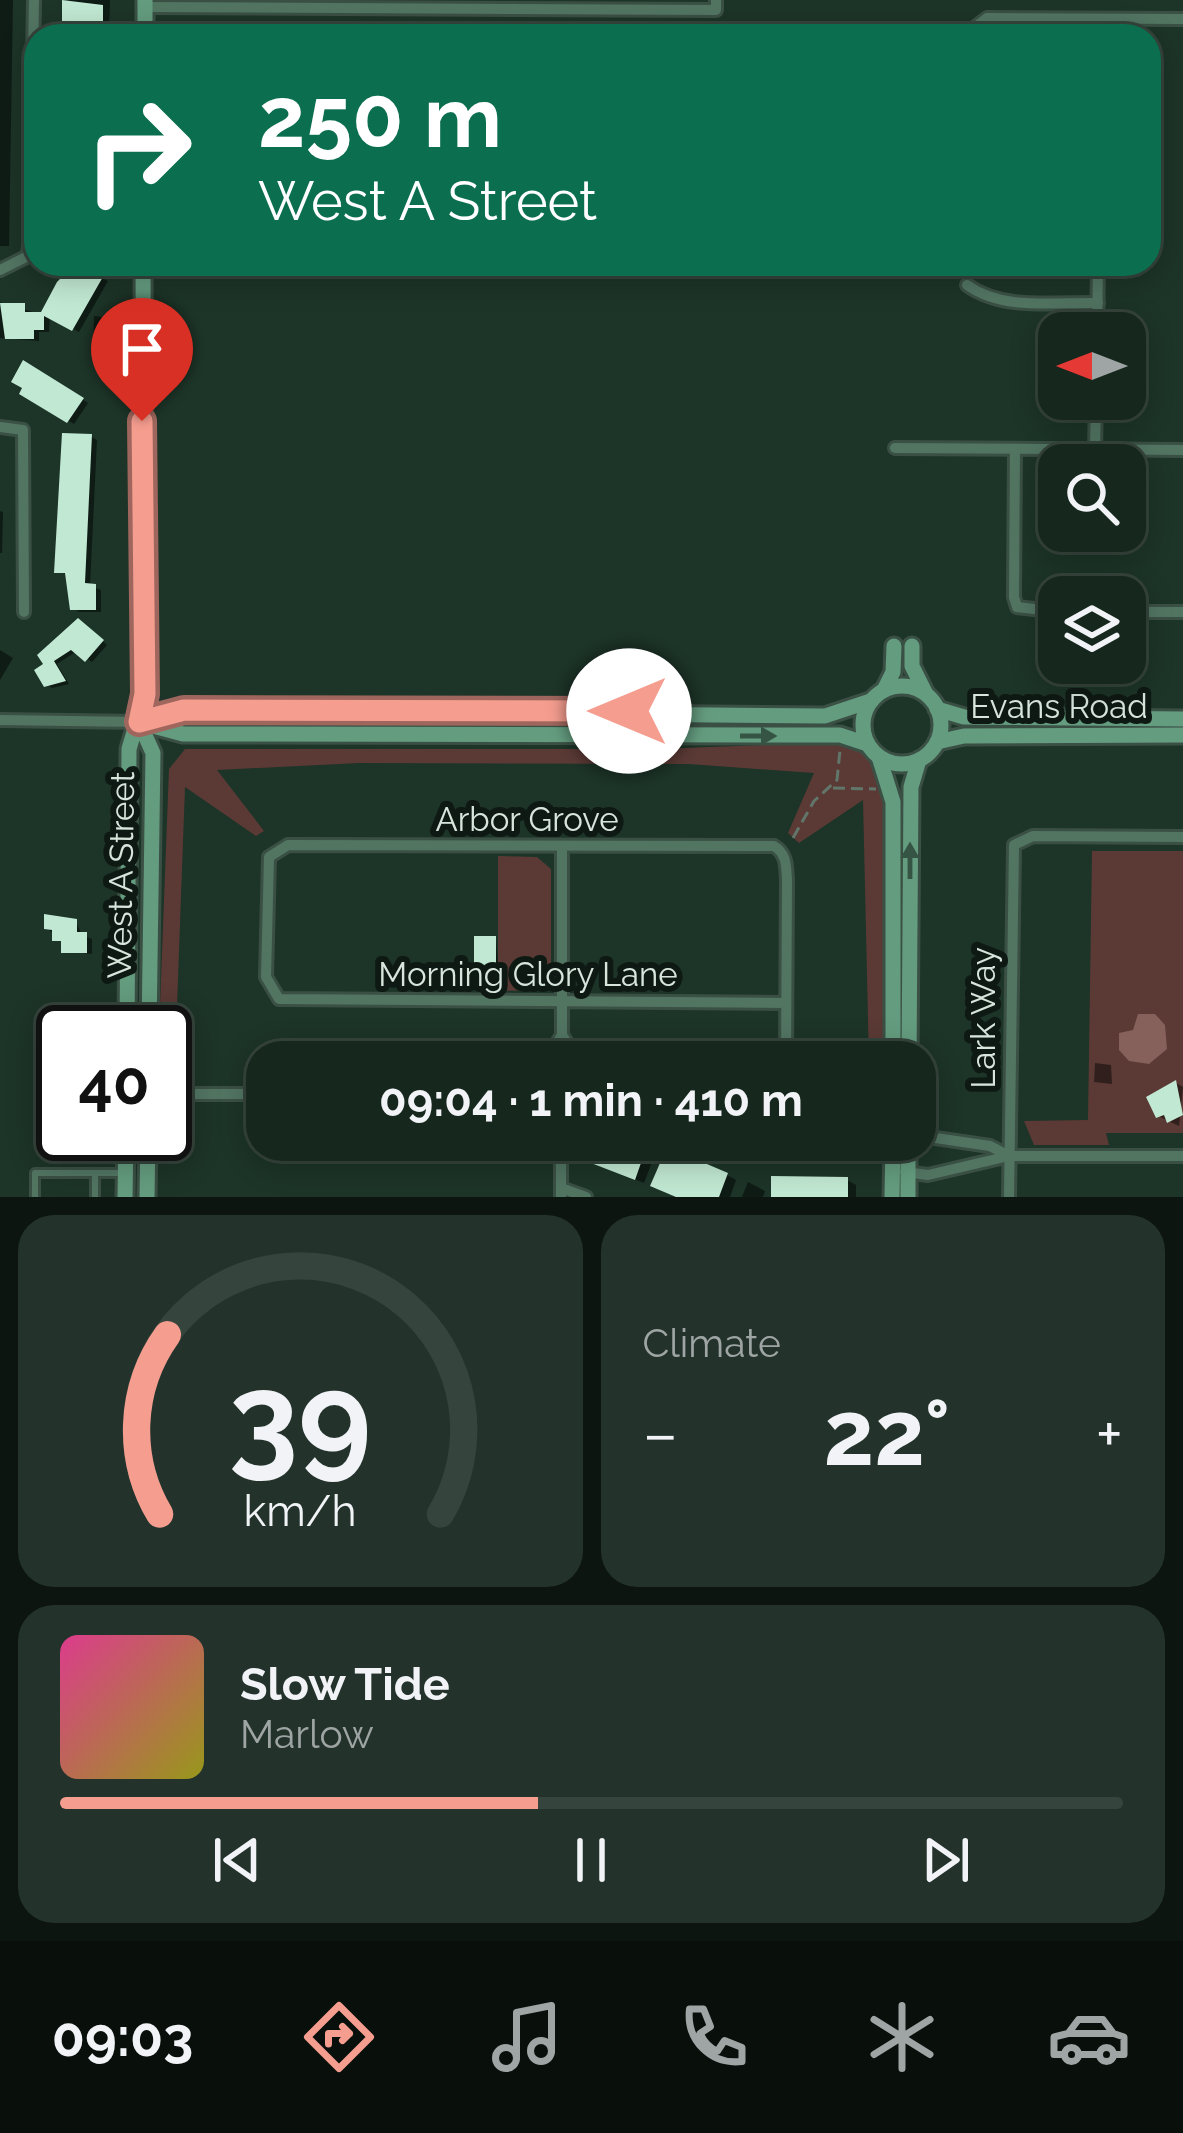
<!DOCTYPE html>
<meta charset="utf-8">
<style>
:root{--surface:#16271e;--page:#23332b;--text:#f1f3f6;--muted:#9ea5a4;--line:#35443c;--accent:#f59d8f}
body{margin:0;font-family:Raleway,sans-serif;background:var(--page);color:var(--text);height:100vh;display:flex;flex-direction:column;font-size:45px;white-space:nowrap}
*{box-sizing:border-box;margin:0}
p{font-size:39px;color:var(--muted)}
.icon{flex:none;width:66px;height:66px;fill:none;stroke:currentColor;stroke-width:2;stroke-linecap:round;stroke-linejoin:round}
.map{position:relative;height:1197px;overflow:hidden}
.sheet{display:flex;flex-direction:column;gap:18px;padding:18px;background:#0c1510;flex:1}
.sheet>*{flex:none}
.top-card{position:absolute;left:24px;top:24px;width:1137px;height:252px;border-radius:36px;box-shadow:0 6px 30px #0003,0 0 0 3px var(--line);background:#0b6e4f;color:#fff;overflow:hidden}
.needle{width:78px;rotate:270deg}
.buttons{position:absolute;left:1038px;top:312px;display:grid;gap:24px}
.buttons a{display:grid;place-items:center;width:108px;height:108px;border-radius:24px;background:var(--surface);box-shadow:0 6px 30px #0003,0 0 0 3px var(--line);font-size:60px}
.speed{position:absolute;left:36px;top:1005px;display:flex;gap:24px;font-size:60px;font-weight:700;text-align:center}
.speed>*{display:grid;place-content:center;width:156px;height:156px;border-radius:50%;background:var(--surface);box-shadow:0 6px 30px #0003,0 0 0 3px var(--line);line-height:1}
.speed .limit{border:6px solid #111;border-radius:18px;background:#fff;color:#111}
.pin{position:absolute;display:grid;place-items:center;width:102px;height:102px;color:#fff;margin:-123px -51px;border-radius:50% 50% 50% 0;rotate:-45deg;box-shadow:0 0 12px #0007}
.pin .icon{rotate:45deg}
.me{position:absolute;width:132px;margin:-66px;rotate:270deg;stroke-linejoin:round;filter:drop-shadow(0 0 9px #0008)}
.turn{display:flex;align-items:center;gap:42px;height:252px;padding:0 36px;font-size:54px}
.turn .icon{width:156px;height:156px;stroke-width:2.5}
.turn b{display:block;font-size:84px;line-height:102px}
.big{font-size:90px;font-weight:700;line-height:1.1}
.sheet .card{flex:1;display:flex;flex-direction:column;justify-content:center;gap:18px;min-width:0;padding:0 42px;border-radius:36px;background:var(--page)}
.sheet .dial{align-items:center;gap:0}
.dial svg{height:312px;overflow:visible;fill:none;stroke:var(--line);stroke-width:7;stroke-linecap:round;text-anchor:middle}
.dial text{fill:var(--text);stroke:none}
.song{display:flex;align-items:center;gap:36px}
.cover{width:144px;height:144px;border-radius:18px;background:linear-gradient(135deg,hsl(330 70% 55%),hsl(60 70% 35%))}
.played{height:12px;border-radius:6px;background:linear-gradient(90deg,var(--accent) 45%,var(--line) 45%)}
.keys{display:flex;justify-content:space-around;direction:ltr}
.heat{display:flex;justify-content:space-between;align-items:center;font-size:66px;direction:ltr}
.sheet .tiles{flex:1;display:grid;gap:18px;grid-template-columns:1fr 1fr}
.card:last-child{grid-column:span 2}
.trip{position:absolute;left:246px;top:1041px;width:690px;height:120px;border-radius:36px;background:var(--surface);box-shadow:0 6px 30px #0003,0 0 0 3px var(--line);font-weight:700;line-height:120px;text-align:center}
.menu{display:flex;height:192px;justify-content:space-around;align-items:center;background:#09100c;color:var(--muted)}
.menu .icon{width:84px;height:84px}
.menu .on{color:var(--accent)}
.menu b{font-size:54px;color:var(--text)}
.map>svg:first-child{display:block}
.green{fill:#5b3a35}
.water{fill:#86615b}
.shadow{fill:#0007}
.building{fill:#c1e8d2}
.lines{fill:none;stroke-linecap:round;stroke-linejoin:round}
.lane-casing{stroke:#3b5045;stroke-width:12}
.street-casing{stroke:#3b5045;stroke-width:16}
.secondary-casing{stroke:#3b5045;stroke-width:21}
.path{stroke:#61756a;stroke-width:3;stroke-dasharray:12 6;stroke-linecap:butt}
.lane{stroke:#527562;stroke-width:6}
.street{stroke:#527562;stroke-width:10}
.secondary{stroke:#649c7f;stroke-width:15}
.oneway{fill:#355444}
.route-casing{stroke:#9f665d;stroke-width:30}
.route{stroke:#f59d8f;stroke-width:21}
.labels{text-anchor:middle;dominant-baseline:central;stroke-width:12;stroke-linejoin:round;paint-order:stroke}
.street-label{font-size:33px;fill:#d7e5dc;stroke:#0f1913}
</style>
<div class="map">
<svg width="1183" height="1197" viewBox="0 0 1183 1197">
<rect width="100%" height="100%" fill="#1d3428"/>
<g class="green">
<path d="M840 742 863 751 884 784V1062H869L863 800 799 843 788 833 814 773 689 764 359 763 217 770 264 831 256 836 185 787 175 1060 189 1077 188 1084 165 1071V1032H159L169 769 185 749H657Z"/>
<path d="M1092 851H1183V1133H1106L1109 1145H1034L1024 1121 1088 1120Z"/>
<path d="M498 856 537 857 551 869V978L539 990 498 991Z"/>
</g>
<path class="water" d="M1138 1014H1155L1165 1025 1167 1049 1149 1064 1129 1061 1119 1050V1033L1133 1030Z"/>
<g class="shadow">
<path d="M0 0H13L9 246H0Z"/>
<path d="M68 0H110L109 33 67 36Z"/>
<path d="M74 264 108 281 79 332 50 316 49 332H39V341L0 338V302L43 315Z"/>
<path d="M94 316 112 318V349L93 347Z"/>
<path d="M25 364 88 403 74 424 23 393Z"/>
<path d="M92 437 97 440 90 586 101 590V612H79L73 608 68 574 57 571Z"/>
<path d="M0 511 3 512 2 553H0Z"/>
<path d="M84 625 107 645 92 662 77 651 57 664 69 684 52 688 46 684 47 665Z"/>
<path d="M0 650 13 658 0 680Z"/>
<path d="M76 922 82 935 92 939V954L64 951V943L47 928Z"/>
<path d="M496 939 499 976 481 975Z"/>
<path d="M1095 1063 1111 1065 1112 1084 1094 1082Z"/>
<path d="M1176 1083 1183 1087 1179 1126 1158 1116Z"/>
<path d="M603 1140H639L657 1149 644 1183 604 1167Z"/>
<path d="M727 1175 736 1180 730 1197H680Z"/>
<path d="M847 1180 856 1185V1197H774Z"/>
<path d="M748 1182 765 1191 763 1197H742Z"/>
</g>
<g class="building">
<path d="M62 0 103 5V31L62 36Z"/>
<path d="M75 264 104 275 72 331 44 316V330H34V339H5L0 303H25V312H41L57 282Z"/>
<path d="M23 360 84 398 67 423 19 394 22 388 11 382Z"/>
<path d="M62 433 92 434 85 583 96 584V610H70L65 573H54Z"/>
<path d="M78 618 104 640 85 662 71 650 54 661 66 681 44 687 34 670 43 664 37 655Z"/>
<path d="M44 914 77 919V932H87V953H61V941H52V930L44 929Z"/>
<path d="M474 936H496V976L474 974Z"/>
<path d="M1176 1080 1183 1115 1167 1123 1164 1115 1156 1118 1146 1097Z"/>
<path d="M600 1140H649L635 1180 591 1163Z"/>
<path d="M667 1147 728 1173 719 1197H676L650 1186Z"/>
<path d="M771 1176 848 1177V1197H771Z"/>
</g>
<g class="lines">
<defs>
<g id="lane">
<path d="M35 1197V1173H122"/>
<path d="M95 1197V1173"/>
</g>
<g id="street">
<path d="M145 7 716 10V0"/>
<path d="M969 32 987 18 1183 19"/>
<path d="M0 270 28 256 30 237 34 0"/>
<path d="M967 285C1003 311 1055 302 1098 303"/>
<path d="M1097 333 1098 264"/>
<path d="M0 427 23 430 24 612"/>
<path d="M895 448 1183 450"/>
<path d="M1015 449 1014 597 1017 607 1059 612"/>
<path d="M1095 450 1096 399"/>
<path d="M1125 612H1183"/>
<path d="M0 720 139 722"/>
<path d="M562 1035 579 1062"/>
<path d="M545 1062 562 1035V846"/>
<path d="M786 1062 787 880C786 866 787 854 774 846L288 845 269 857 266 977 279 999 786 1003"/>
<path d="M165 1094H267"/>
<path d="M915 1135 990 1146 1009 1156"/>
<path d="M708 1140 759 1152 893 1155"/>
<path d="M905 1172 928 1175 1009 1156H1183"/>
<path d="M561 1188 586 1197"/>
<path d="M561 1197V1140"/>
<path d="M1009 1197 1014 845 1033 836 1183 837"/>
</g>
<g id="secondary">
<path d="M145 36V0"/>
<path d="M912 646V666L925 692"/>
<circle cx="902" cy="725" r="39"/>
<path d="M884 690 893 672 894 646"/>
<path d="M937 709 964 717 1183 719"/>
<path d="M139 722 184 710 825 716 870 701"/>
<path d="M139 722 153 753 149 1032"/>
<path d="M142 723 183 734 840 735 867 744"/>
<path d="M937 742 964 736 1183 735"/>
<path d="M879 757 893 802V1062"/>
<path d="M127 1032 129 749 145 695 143 264"/>
<path d="M909 1062 911 787 919 760"/>
<path d="M125 1197 126 1134"/>
<path d="M147 1197 148 1134"/>
<path d="M892 1197 893 1140"/>
<path d="M908 1197V1140"/>
</g>
</defs>
<use href="#lane" class="lane-casing"/>
<use href="#street" class="street-casing"/>
<use href="#secondary" class="secondary-casing"/>
<g class="path">
<path d="M833 788 876 789"/>
<path d="M793 838 814 801 837 780 840 750"/>
</g>
<use href="#lane" class="lane"/>
<use href="#street" class="street"/>
<use href="#secondary" class="secondary"/>
</g>
<defs><path id="oneway-solid" d="M-6-.8H1V-3.2L6.5 0L1 3.2V.8H-6Z" transform="scale(3)"/></defs>
<g class="oneway">
<use href="#oneway-solid" transform="translate(758 736)"/>
<use href="#oneway-solid" transform="translate(910 861) rotate(-90)"/>
</g>
<g class="lines">
<defs>
<path id="route" d="M142 421 145 694 139 722 184 710 629 711"/>
</defs>
<use href="#route" class="route-casing"/>
<use href="#route" class="route"/>
</g>
<g class="labels">
<g class="street-label">
<text x="1059" y="706">Evans Road</text>
<text x="527" y="819">Arbor Grove</text>
<text transform="translate(121 875) rotate(-89)">West A Street</text>
<text x="528" y="974">Morning Glory Lane</text>
<text transform="translate(983 1018) rotate(-90)">Lark Way</text>
</g>
</g>
</svg>
<div class="buttons">
<a><svg class="needle" viewBox="-14 -14 28 28"><path d="M0-13l5 13h-10z" fill="#e53935"/><path d="M0 13l5-13h-10z" fill="#9ea5a4"/></svg></a>
<a><svg class="icon" aria-label="search" viewBox="0 0 24 24"><circle cx="10" cy="10" r="6"/><path d="M15 15l6 6"/></svg></a>
<a><svg class="icon" aria-label="layers" viewBox="0 0 24 24"><path d="M12 4l9 5-9 5-9-5zM3 14l9 5 9-5"/></svg></a>
</div>
<div class="speed"><div class="limit">40</div></div>
<div class="pin" style="left:142px;top:421px;background:#d93025"><svg class="icon" aria-label="arrive" viewBox="0 0 24 24"><path d="M6 21V4h12l-3 4 3 4H6"/></svg></div>
<svg class="me" style="left:629px;top:711px" viewBox="-20 -20 40 40"><circle r="19" fill="#fff"/><path d="M0-13L10 11 0 6-10 11z" fill="#f59d8f"/></svg>
<div class="trip">09:04 · 1 min · 410 m</div>
<div class="top-card">
<div class="turn"><svg class="icon" aria-label="right" viewBox="0 0 24 24"><path d="M7 20v-9h11M14 6l5 5-5 5"/></svg><div><b>250 m</b>West A Street</div></div>
</div>
</div>
<section class="sheet">
<div class="tiles">
<div class="card dial"><svg viewBox="0 0 100 80">
<path d="M14 69A42 42 0 1 1 86 69"/>
<path d="M14 69A42 42 0 0 1 16 23" stroke="#f59d8f"/>
<text x="50" y="56" font-size="32" font-weight="700">39</text>
<text x="50" y="72" font-size="11">km/h</text>
</svg></div>
<div class="card"><p>Climate</p>
<div class="heat"><a>−</a><b class="big">22°</b><a>+</a></div>
</div>
<div class="card">
<div class="song"><i class="cover"></i><div><b>Slow Tide</b><p>Marlow</p></div></div>
<div class="played"></div>
<div class="keys"><svg class="icon" aria-label="previous" viewBox="0 0 24 24"><path d="M18 5L8 12l10 7zM5 5v14"/></svg><svg class="icon" aria-label="pause" viewBox="0 0 24 24"><path d="M8 5v14M16 5v14"/></svg><svg class="icon" aria-label="next" viewBox="0 0 24 24"><path d="M6 5l10 7-10 7zM19 5v14"/></svg></div>
</div>
</div>
</section>
<nav class="menu">
<b>09:03</b>
<svg class="icon on" aria-label="directions" viewBox="0 0 24 24"><path d="M12 3l9 9-9 9-9-9zM9 14v-3h6M13 9l2 2-2 2"/></svg>
<svg class="icon" aria-label="music" viewBox="0 0 24 24"><path d="M9 18V5l10-2v13"/><circle cx="6" cy="18" r="3"/><circle cx="16" cy="16" r="3"/></svg>
<svg class="icon" aria-label="phone" viewBox="0 0 24 24"><path d="M5 4h4l2 5-3 2q2 4 5 5l2-3 5 2v4C11 20 4 13 5 4z"/></svg>
<svg class="icon" aria-label="climate" viewBox="0 0 24 24"><path d="M12 3v18M4 7l16 10M4 17L20 7"/></svg>
<svg class="icon" aria-label="car" viewBox="0 0 24 24"><path d="M5 17H2v-5l4-1 3-4h7l3 4 3 1v5h-3M9 17h6M6 11h13"/><circle cx="7" cy="17" r="2"/><circle cx="17" cy="17" r="2"/></svg>
</nav>
